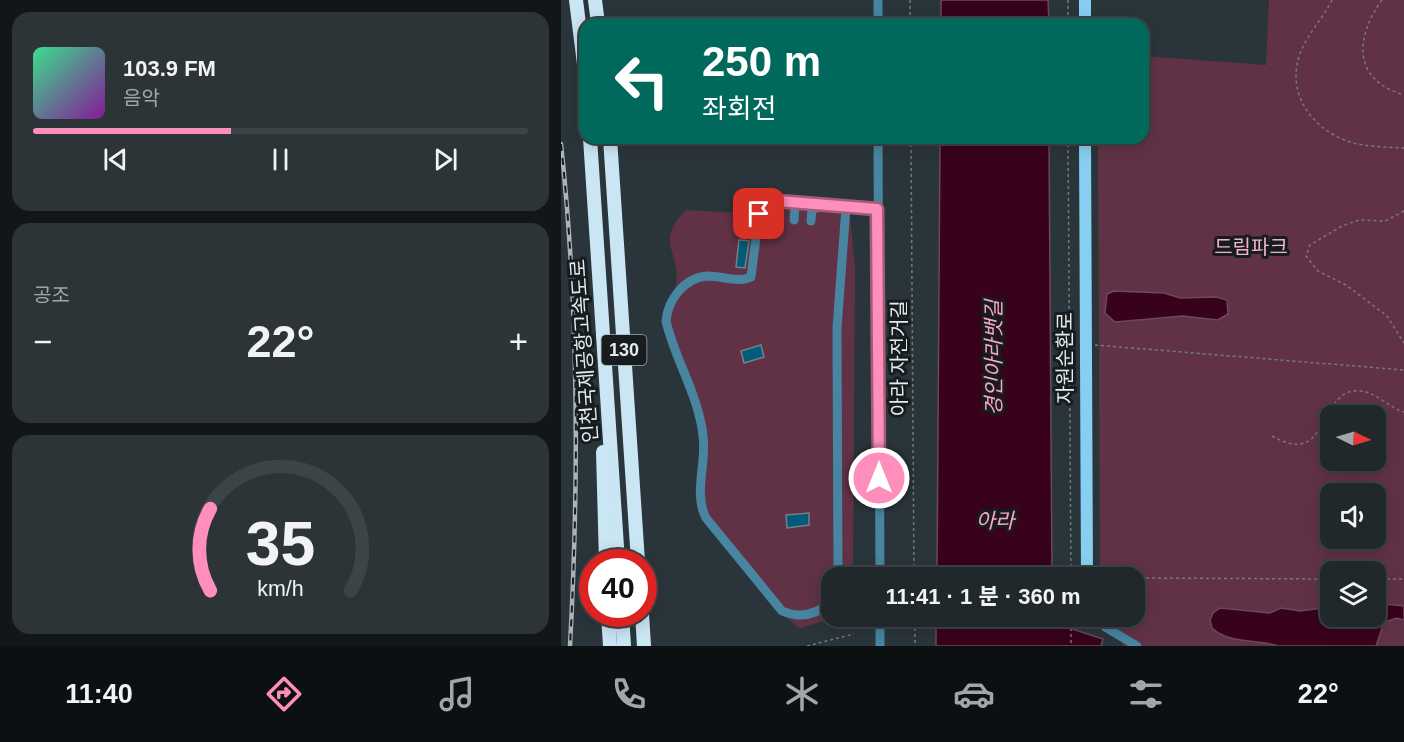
<!DOCTYPE html>
<html lang="ko">
<meta charset="utf-8">
<style>
:root{--surface:#20282c;--page:#2d3438;--text:#f1f3f6;--muted:#a2a6a9;--line:#3d4448;--accent:#fe8ebb}
body{margin:0;font-family:Arial,"Noto Sans KR",sans-serif;background:var(--page);color:var(--text);height:100vh;display:flex;flex-direction:column;font-size:22px;white-space:nowrap}
*{box-sizing:border-box;margin:0}
p{font-size:20px;color:var(--muted)}
.icon{flex:none;width:33px;height:33px;fill:none;stroke:currentColor;stroke-width:2;stroke-linecap:round;stroke-linejoin:round}
.map{position:relative;flex:1;overflow:hidden}
.details{display:flex;flex-direction:column;gap:12px;padding:12px;background:#121618;width:561px}
.details>*{flex:none}
.banner{position:absolute;left:18px;top:18px;width:570px;height:126px;border-radius:18px;box-shadow:0 3px 15px #0003,0 0 0 2px var(--line);background:#00695c;color:#fff;overflow:hidden}
.needle{width:39px;rotate:95deg}
.buttons{position:absolute;left:759px;top:405px;display:grid;gap:12px}
.buttons a{display:grid;place-items:center;width:66px;height:66px;border-radius:12px;background:var(--surface);box-shadow:0 3px 15px #0003,0 0 0 2px var(--line);font-size:30px}
.speed{position:absolute;left:18px;top:549px;display:flex;gap:12px;font-size:30px;font-weight:700;text-align:center}
.speed>*{display:grid;place-content:center;width:78px;height:78px;border-radius:50%;background:var(--surface);box-shadow:0 3px 15px #0003,0 0 0 2px var(--line);line-height:1}
.speed .limit{border:9px solid #d22;background:#fff;color:#111}
.pin{position:absolute;display:grid;place-items:center;width:51px;height:51px;color:#fff;margin:-26px;border-radius:12px;box-shadow:0 3px 9px #0006}
.me{position:absolute;width:66px;margin:-33px;rotate:0deg;stroke-linejoin:round;filter:drop-shadow(0 0 4px #0008)}
.turn{display:flex;align-items:center;gap:21px;height:126px;padding:0 24px;font-size:27px}
.turn .icon{width:78px;height:78px;stroke-width:2.5}
.turn b{display:block;font-size:42px;line-height:51px}
.big{font-size:45px;font-weight:700;line-height:1.1}
.details .card{flex:1;display:flex;flex-direction:column;justify-content:center;gap:9px;min-width:0;padding:0 21px;border-radius:18px;background:var(--page)}
.details .dial{align-items:center;gap:0}
.dial svg{height:156px;overflow:visible;fill:none;stroke:var(--line);stroke-width:7;stroke-linecap:round;text-anchor:middle}
.dial text{fill:var(--text);stroke:none}
.song{display:flex;align-items:center;gap:18px}
.cover{width:72px;height:72px;border-radius:9px;background:linear-gradient(135deg,hsl(150 70% 55%),hsl(290 70% 35%))}
.played{height:6px;border-radius:3px;background:linear-gradient(90deg,var(--accent) 40%,var(--line) 40%)}
.keys{display:flex;justify-content:space-around;direction:ltr}
.heat{display:flex;justify-content:space-between;align-items:center;font-size:33px;direction:ltr}
.trip{position:absolute;left:260px;top:567px;width:324px;height:60px;border-radius:18px;background:var(--surface);box-shadow:0 3px 15px #0003,0 0 0 2px var(--line);font-weight:700;line-height:60px;text-align:center}
.tab-bar{display:flex;height:96px;justify-content:space-around;align-items:center;background:#0d1012;color:var(--muted)}
.tab-bar .icon{width:42px;height:42px}
.tab-bar .selected{color:var(--accent)}
.tab-bar b{font-size:27px;color:var(--text)}
main{display:flex;flex:1;min-height:0}
.map>svg:first-child{display:block}
.green{fill:#613245;fill-rule:evenodd}
.water{fill:#38021d;stroke:#6c485c;stroke-width:1.5}
.building{fill:#005c7a;stroke:#748187;stroke-width:1.5}
.lines{fill:none;stroke-linecap:round;stroke-linejoin:round}
.path{stroke:#717a80;stroke-width:1.5;stroke-dasharray:3 3;stroke-linecap:butt}
.minor{stroke:#4785a0;stroke-width:9}
.major{stroke:#87cff1;stroke-width:12}
.highway{stroke:#cae5f3;stroke-width:14}
.rail-casing{stroke:#acb4b9;stroke-width:4.5}
.rail{stroke:#171c1e;stroke-width:2;stroke-dasharray:7;stroke-linecap:butt}
.route-casing{stroke:#a55c7a;stroke-width:15}
.route{stroke:#fe8ebb;stroke-width:10}
.labels{text-anchor:middle;dominant-baseline:central;stroke-width:6;stroke-linejoin:round;paint-order:stroke}
.shield{fill:#171c1e;stroke:#a6adb0;stroke-width:1.5}
.shield-label{font-size:18px;font-weight:bold;fill:#e4ebef}
.park-label{font-size:20px;fill:#f4b1c9;stroke:#171c1e}
.street-label{font-size:20px;fill:#e4ebef;stroke:#171c1e}
.water-label{font-size:21px;font-style:italic;fill:#fda5c6;stroke:#171c1e}
</style>
<main>
<section class="details">
<div class="card">
<div class="song"><i class="cover"></i><div><b>103.9 FM</b><p>음악</p></div></div>
<div class="played"></div>
<div class="keys"><svg class="icon" aria-label="previous" viewBox="0 0 24 24"><path d="M18 5L8 12l10 7zM5 5v14"/></svg><svg class="icon" aria-label="pause" viewBox="0 0 24 24"><path d="M8 5v14M16 5v14"/></svg><svg class="icon" aria-label="next" viewBox="0 0 24 24"><path d="M6 5l10 7-10 7zM19 5v14"/></svg></div>
</div>
<div class="card"><p>공조</p>
<div class="heat"><a>−</a><b class="big">22°</b><a>+</a></div>
</div>
<div class="card dial"><svg viewBox="0 0 100 80">
<path d="M14 69A42 42 0 1 1 86 69"/>
<path d="M14 69A42 42 0 0 1 14 27" stroke="#fe8ebb"/>
<text x="50" y="56" font-size="32" font-weight="700">35</text>
<text x="50" y="72" font-size="11">km/h</text>
</svg></div>
</section>
<div class="map">
<svg width="843" height="646" viewBox="0 0 843 646">
<rect width="100%" height="100%" fill="#2a353b"/>
<g class="green">
<path d="M708 0H843V646H562L551 617 573 616V578L539 577 537 138H582V56L705 65ZM770 416H814V460H770ZM770 494H814V538H770ZM770 572H814V616H770Z"/>
<path d="M288 204 294 269 292 577 270 578V616L277 617 239 628C224 621 139 522 137 506 134 489 141 469 141 452 141 410 116 359 102 320 104 303 111 301 114 289 123 253 91 244 125 210L196 214 202 205Z"/>
</g>
<g class="water">
<path d="M380 0H487L488 24H380Z"/>
<path d="M379 138H488L491 577H376Z"/>
<path d="M553 291 603 293 619 298 655 297 666 300 667 314 657 320 622 316 554 322 544 313 546 294Z"/>
<path d="M823 604 843 606V620L836 618 823 622 815 646H717C695 639 668 644 651 628L649 620 652 613 659 608 709 613 720 608 739 611 769 607 770 616H814L815 609Z"/>
<path d="M375 617H493L499 625 542 639 540 646H375Z"/>
</g>
<g class="building">
<path d="M178 240 188 241 184 268 175 267Z"/>
<path d="M200 345 203 357 183 363 180 351Z"/>
<path d="M248 513V525L226 528 225 515Z"/>
</g>
<g class="lines">
<g class="path">
<path d="M349 0V24"/>
<path d="M507 0V24"/>
<path d="M771 0C762 18 747 34 740 51 723 94 752 131 792 143 808 147 827 147 843 148"/>
<path d="M821 0C794 37 791 80 843 95"/>
<path d="M350 138 353 578"/>
<path d="M507 138 510 578"/>
<path d="M843 211 824 221 798 220 781 226 749 245 745 256 757 271 785 285 826 316 843 343"/>
<path d="M534 345 843 370"/>
<path d="M711 436C767 468 757 397 792 391 812 388 826 407 843 412"/>
<path d="M538 578 546 567 559 577 570 578"/>
<path d="M573 578 770 579"/>
<path d="M814 579H843"/>
<path d="M354 616V646"/>
<path d="M510 616V646"/>
<path d="M246 646 293 634"/>
</g>
<g class="minor">
<path d="M317 24V0"/>
<path d="M317 138 319 578"/>
<path d="M280 207 317 209"/>
<path d="M233 220 234 206 243 205"/>
<path d="M250 221 251 209 260 207"/>
<path d="M277 578 276 328 285 207"/>
<path d="M270 602C256 614 239 619 221 611L145 518C132 493 146 463 142 436 138 396 114 360 105 321 107 299 124 277 147 276 161 276 178 283 190 277L198 214 210 202 285 207"/>
<path d="M319 616V646"/>
<path d="M535 616 544 627 576 646"/>
</g>
<g class="major">
<path d="M524 24V0"/>
<path d="M524 138 526 578"/>
</g>
<g class="highway">
<path d="M15 0 24 72"/>
<path d="M34 0 37 24"/>
<path d="M29 138 57 562"/>
<path d="M49 138 77 562"/>
<path d="M42 452 45 562"/>
<path d="M47 614 49 646"/>
<path d="M61 614 63 646"/>
<path d="M81 614 83 646"/>
</g>
<defs>
<path id="rail" d="M0 144C18 310 18 479 9 646"/>
</defs>
<use href="#rail" class="rail-casing"/>
<use href="#rail" class="rail"/>
</g>
<g class="lines">
<defs>
<path id="route" d="M198 214 203 206 217 201 316 209 318 478"/>
</defs>
<use href="#route" class="route-casing"/>
<use href="#route" class="route"/>
</g>
<g class="labels">
<rect class="shield" x="40.5" y="335" width="45" height="30" rx="4.5"/>
<g class="shield-label">
<text x="63" y="350">130</text>
</g>
<g class="park-label">
<text x="690" y="247">드림파크</text>
</g>
<g class="street-label">
<text transform="translate(23 351) rotate(-94)">인천국제공항고속도로</text>
<text transform="translate(338 358) rotate(-90)">아라 자전거길</text>
<text transform="translate(504 358) rotate(-90)">자원순환로</text>
</g>
<g class="water-label">
<text transform="translate(432 358) rotate(-90)">경인아라뱃길</text>
<text x="434" y="520">아라</text>
</g>
</g>
</svg>
<div class="buttons">
<a><svg class="needle" viewBox="-14 -14 28 28"><path d="M0-13l5 13h-10z" fill="#e53935"/><path d="M0 13l5-13h-10z" fill="#a2a6a9"/></svg></a>
<a><svg class="icon" aria-label="sound" viewBox="0 0 24 24"><path d="M4 9h4l5-4v14l-5-4H4zM17 9q2 3 0 6"/></svg></a>
<a><svg class="icon" aria-label="layers" viewBox="0 0 24 24"><path d="M12 4l9 5-9 5-9-5zM3 14l9 5 9-5"/></svg></a>
</div>
<div class="speed"><div class="limit">40</div></div>
<div class="pin" style="left:198px;top:214px;background:#d93025"><svg class="icon" aria-label="arrive" viewBox="0 0 24 24"><path d="M6 21V4h12l-3 4 3 4H6"/></svg></div>
<svg class="me" style="left:318px;top:478px" viewBox="-20 -20 40 40"><circle r="17" fill="#fe8ebb" stroke="#fff" stroke-width="3"/><path d="M0-11L8 9 0 5-8 9z" fill="#fff"/></svg>
<div class="trip">11:41 · 1 분 · 360 m</div>
<div class="banner">
<div class="turn"><svg class="icon" aria-label="left" viewBox="0 0 24 24"><path d="M17 20v-9H6M10 6l-5 5 5 5"/></svg><div><b>250 m</b>좌회전</div></div>
</div>
</div>
</main>
<nav class="tab-bar">
<b>11:40</b>
<svg class="icon selected" aria-label="directions" viewBox="0 0 24 24"><path d="M12 3l9 9-9 9-9-9zM9 14v-3h6M13 9l2 2-2 2"/></svg>
<svg class="icon" aria-label="music" viewBox="0 0 24 24"><path d="M9 18V5l10-2v13"/><circle cx="6" cy="18" r="3"/><circle cx="16" cy="16" r="3"/></svg>
<svg class="icon" aria-label="phone" viewBox="0 0 24 24"><path d="M5 4h4l2 5-3 2q2 4 5 5l2-3 5 2v4C11 20 4 13 5 4z"/></svg>
<svg class="icon" aria-label="climate" viewBox="0 0 24 24"><path d="M12 3v18M4 7l16 10M4 17L20 7"/></svg>
<svg class="icon" aria-label="car" viewBox="0 0 24 24"><path d="M5 17H2v-5l4-1 3-4h7l3 4 3 1v5h-3M9 17h6M6 11h13"/><circle cx="7" cy="17" r="2"/><circle cx="17" cy="17" r="2"/></svg>
<svg class="icon" aria-label="filters" viewBox="0 0 24 24"><path d="M4 7h16M4 17h16"/><circle cx="9" cy="7" r="2"/><circle cx="15" cy="17" r="2"/></svg>
<b>22°</b>
</nav>
